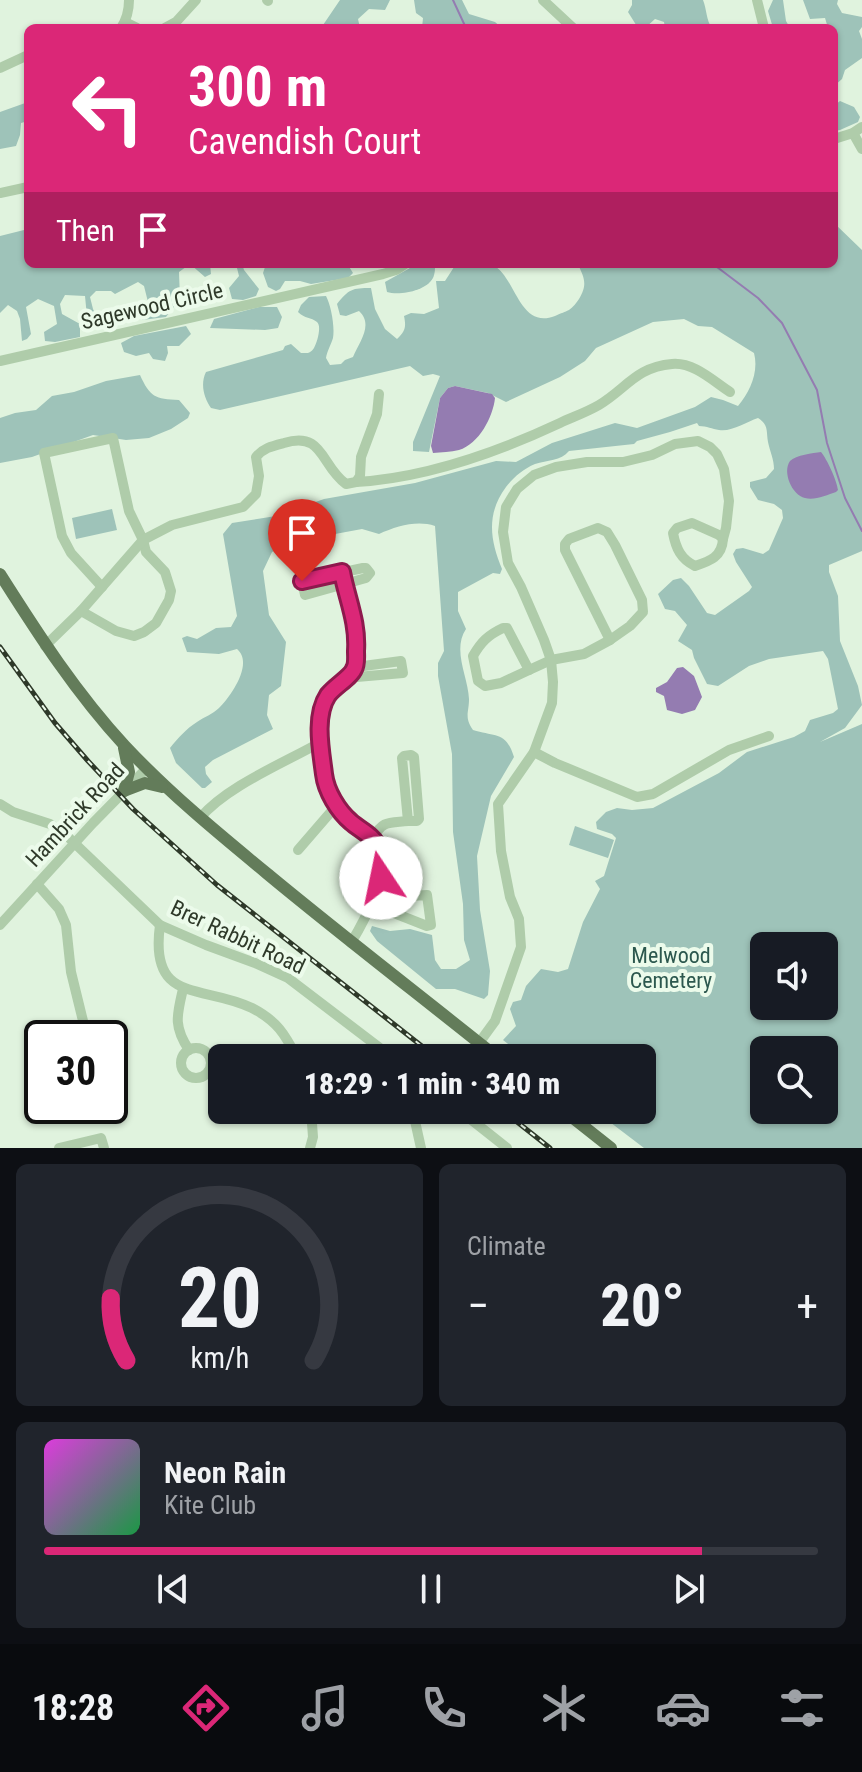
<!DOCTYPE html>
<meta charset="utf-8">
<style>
:root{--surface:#171b24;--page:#20242c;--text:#f1f3f6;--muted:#9ea1a6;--line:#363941;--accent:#db2777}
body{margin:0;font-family:"Roboto Condensed",sans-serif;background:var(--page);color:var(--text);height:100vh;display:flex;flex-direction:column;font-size:30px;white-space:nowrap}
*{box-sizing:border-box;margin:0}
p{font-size:26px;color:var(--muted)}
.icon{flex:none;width:44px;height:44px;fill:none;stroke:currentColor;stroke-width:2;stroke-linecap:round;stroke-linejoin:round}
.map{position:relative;height:1148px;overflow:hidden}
.drawer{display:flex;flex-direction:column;gap:16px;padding:16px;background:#0d0f14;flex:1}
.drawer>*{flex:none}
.guide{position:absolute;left:24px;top:24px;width:814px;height:244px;border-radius:12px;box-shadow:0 2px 6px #0004;background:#db2777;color:#fff;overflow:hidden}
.fabs{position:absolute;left:750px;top:932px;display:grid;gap:16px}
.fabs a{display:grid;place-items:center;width:88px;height:88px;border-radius:12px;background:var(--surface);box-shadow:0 2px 6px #0004;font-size:40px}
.speed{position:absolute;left:24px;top:1020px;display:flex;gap:16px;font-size:40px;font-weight:700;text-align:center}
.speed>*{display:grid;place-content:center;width:104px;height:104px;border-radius:50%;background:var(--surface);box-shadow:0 2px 6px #0004;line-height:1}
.speed .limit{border:4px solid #111;border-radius:12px;background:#fff;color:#111}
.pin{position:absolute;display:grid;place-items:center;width:68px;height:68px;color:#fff;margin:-82px -34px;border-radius:50% 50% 50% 0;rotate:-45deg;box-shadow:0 0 8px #0007}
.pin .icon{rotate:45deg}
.me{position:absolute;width:88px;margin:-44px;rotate:349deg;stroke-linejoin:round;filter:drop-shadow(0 0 6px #0008)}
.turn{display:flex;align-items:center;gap:28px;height:168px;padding:0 32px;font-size:36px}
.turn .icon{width:104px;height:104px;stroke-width:2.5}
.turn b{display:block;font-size:56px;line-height:68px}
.then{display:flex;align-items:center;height:76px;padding:0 32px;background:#0003;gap:16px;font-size:30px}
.big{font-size:60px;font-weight:800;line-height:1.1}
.drawer .widget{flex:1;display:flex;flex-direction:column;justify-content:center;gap:12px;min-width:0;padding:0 28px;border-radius:12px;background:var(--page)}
.drawer .dial{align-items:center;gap:0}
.dial svg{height:208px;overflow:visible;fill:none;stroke:var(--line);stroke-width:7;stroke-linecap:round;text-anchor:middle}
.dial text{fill:var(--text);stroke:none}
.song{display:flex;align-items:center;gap:24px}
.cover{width:96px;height:96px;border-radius:12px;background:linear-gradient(135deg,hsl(300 70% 55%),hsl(140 70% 35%))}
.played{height:8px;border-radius:4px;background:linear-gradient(90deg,var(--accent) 85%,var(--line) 85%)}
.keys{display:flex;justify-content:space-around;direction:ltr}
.heat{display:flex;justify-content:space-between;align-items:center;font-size:44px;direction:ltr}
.drawer .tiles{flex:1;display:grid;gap:16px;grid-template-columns:1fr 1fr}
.widget:last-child{grid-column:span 2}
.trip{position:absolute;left:208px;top:1044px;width:448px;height:80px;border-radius:12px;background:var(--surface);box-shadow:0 2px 6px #0004;font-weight:800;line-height:80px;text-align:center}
.menu{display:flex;height:128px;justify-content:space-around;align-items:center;background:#090b0e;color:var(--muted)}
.menu .icon{width:56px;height:56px}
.menu .current{color:var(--accent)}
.menu b{font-size:36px;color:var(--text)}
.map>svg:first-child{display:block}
.green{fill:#9ec3b9;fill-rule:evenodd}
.water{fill:#947cb1}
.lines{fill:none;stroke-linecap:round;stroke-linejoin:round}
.stream{stroke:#947cb1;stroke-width:2}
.minor{stroke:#afccaa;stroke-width:10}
.major{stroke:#637c5a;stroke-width:12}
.rail-casing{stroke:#2e3929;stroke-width:5}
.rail{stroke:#ecfbeb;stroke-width:2;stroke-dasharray:6;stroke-linecap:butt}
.route-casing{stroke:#8e194d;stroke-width:20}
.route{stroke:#db2777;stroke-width:14}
.labels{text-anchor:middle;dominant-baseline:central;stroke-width:8;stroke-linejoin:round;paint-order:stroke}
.street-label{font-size:22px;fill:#2e3929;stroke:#ecfbeb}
.park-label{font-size:22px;fill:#2c584e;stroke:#ecfbeb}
</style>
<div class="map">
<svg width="862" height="1148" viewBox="0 0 862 1148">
<rect width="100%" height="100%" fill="#e0f3de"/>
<g class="green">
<path d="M340 0H390L385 10 369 9 358 19 360 28H321Z"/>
<path d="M414 0H462L469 14 495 22 502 28H422L423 18 416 13Z"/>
<path d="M632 0H703C707 10 706 20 712 28H665L664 22 655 19 645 28H638L628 12 632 5Z"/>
<path d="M773 0H783L786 21 790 28H773L768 11Z"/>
<path d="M803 0H838L837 4 842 13 862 17V27L859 31 862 39V58L845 70 842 79 834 86V28H828L825 18 810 19Z"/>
<path d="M840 101 854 107 860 117 858 122 840 130 834 131C834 122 837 113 835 105Z"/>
<path d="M28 102V121L21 123 20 135 16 146 0 149V112Z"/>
<path d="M834 223 862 250V551L829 565V572L838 596 840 641 858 686 862 705 845 728 820 742 862 724V1148H644L594 1110H642V1058H526L503 1040 516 1026 510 1009 513 1002 521 1000 526 986 541 969 558 972 568 969 583 922 600 889 595 881 604 876 616 838 612 834 597 829 596 822 606 812 617 808 632 810 653 808 719 773 747 752 794 737 805 731 810 720 833 713 838 709 828 659 823 651 769 659 749 666 718 686 707 684 694 658 692 650 678 641 687 625 675 611 665 609 658 594 673 580 681 578 689 586 707 613 715 615 749 591 752 587 736 562 733 554 736 549 743 548 763 554 769 550 783 518 782 510 774 504 758 500 750 487V482L766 478 774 469C774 459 770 452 768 442 766 431 769 425 758 418 746 422 732 432 719 430 712 429 707 426 699 426L697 423 670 432 637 441 634 444 569 451C561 461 547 460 535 464 523 469 514 477 506 487 486 514 490 540 502 569L500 574 493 573 458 592V611L466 629C452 650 468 676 469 699 469 713 464 717 473 730 495 737 506 731 514 757L491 796 477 856 480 910 490 971 488 995 484 999 455 989H436L377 941 370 931 372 926 390 931 410 929 432 935 435 960 441 969H456L470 960 464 940 463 904 453 832 452 754 438 676V663L444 651 435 526C417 520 397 526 379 534L362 529 292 542 272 552 263 571 269 615 286 642 281 686 269 695 267 715 273 729 213 760 205 767 206 774 212 782 205 788H202L176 763 170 748C178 738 186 729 197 722 204 717 213 714 219 708 231 696 254 663 237 649L219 654 187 652 182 638 187 636 197 639 216 628 231 627 237 616 223 534 232 523 276 516 324 499 415 483 496 461 516 462 552 443 615 423 637 428 695 407 711 397 723 400 738 406C750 392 759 372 754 353L712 327 698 326 684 319 653 322 596 348 585 361 560 377 506 402 488 393 455 386 448 388 440 398 429 452 413 451V442L440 376 433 374 423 376 410 366 220 410 211 408C204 398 200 384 206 372L283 350 285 346 291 344 301 353C307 353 310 354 314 348 317 343 322 326 317 322 311 317 305 319 298 312L301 305 309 297 326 296C331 305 335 327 333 338 331 345 327 351 326 358L330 365 341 364 345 360 353 357C359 342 374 325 359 311L346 316 340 315 337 304C349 289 352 288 371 288L375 309 385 329 397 339C406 331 406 326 404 316L411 313 424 314 439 308 436 281H445L456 264C466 264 484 261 493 265 516 277 519 330 555 316 568 310 570 312 579 299 588 284 584 278 578 264H834ZM764 946H824V1006H764ZM764 1050H824V1110H764Z"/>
<path d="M28 229V264H210L211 274 205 277 190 264 179 272 180 299 166 317 142 320 141 312 148 302 144 286 138 282 115 294 111 291H96L90 297 93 309 100 325 94 328 88 327 85 296 65 295 60 304 62 314 80 324V337L55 342 45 341 44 332 57 324 54 306 38 299 26 307 31 334 27 339 22 341 20 319 17 311 8 305 0 313V236Z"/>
<path d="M236 264H242L244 270 259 289 256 296 243 300 232 299 229 288 239 276Z"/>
<path d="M266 264H336L338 267 348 265 353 273 348 278 311 284 300 281H285L280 289 276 291 268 287 263 273Z"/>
<path d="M417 264H435C435 270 435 273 433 278 426 291 399 296 387 292L385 282Z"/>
<path d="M259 307H277L282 317 278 328 265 330 210 328 214 319Z"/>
<path d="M186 326 191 334 179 346H167L168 353 165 361 153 359 149 353 136 356 124 352 121 343 134 336Z"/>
<path d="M140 375C150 397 155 399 179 400L190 413 188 418 171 429 149 438 126 440 93 435 32 457 0 463V418L15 413 36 410 52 396 74 392 106 381Z"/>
<path d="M112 509 117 530 76 539 72 518Z"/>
<path d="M575 826 614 840 608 858 569 845Z"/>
</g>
<g class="water">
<path d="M455 386 492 394 495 398C493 417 479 444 459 450 451 452 441 452 433 453L431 446 440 398 448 388Z"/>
<path d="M821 452C827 459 837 481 838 490L836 492C827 495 814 501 805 498 792 495 782 472 790 461 796 455 813 453 821 452Z"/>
<path d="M683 667 694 676 702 697 695 710 682 714 667 710 664 696 656 692V688L667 682 677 668Z"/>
</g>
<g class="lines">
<g class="stream">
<path d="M453 0 466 28"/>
<path d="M713 264 758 298 782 323 817 390 827 443 845 498 862 531"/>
</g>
<g class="minor">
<path d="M267 0 268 1"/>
<path d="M543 0 573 28"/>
<path d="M757 0 764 28"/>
<path d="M125 22 137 28"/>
<path d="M121 28C127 19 129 10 129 0"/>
<path d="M165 28 176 22 196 0"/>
<path d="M0 68 28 55"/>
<path d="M853 133 862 149"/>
<path d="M834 139 853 133 862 127"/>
<path d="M0 193 28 187"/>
<path d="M0 361 383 274 396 270 405 264"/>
<path d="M356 482C424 478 498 452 560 423 573 417 587 412 599 405 626 389 636 367 672 364 694 362 713 381 730 392"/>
<path d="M692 523 719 535 723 539C722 557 710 561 695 566 681 559 676 549 673 533L677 528Z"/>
<path d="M598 528 607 532 615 545 642 600 643 612 630 626 610 640 565 550V544L569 539Z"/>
<path d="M363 568H366L370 573 366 578 305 595 302 581Z"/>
<path d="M342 572C347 599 358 622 356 650 356 656 357 663 354 668 352 675 346 677 341 681 322 698 319 718 321 742 322 765 325 788 338 807 347 821 364 827 374 840 394 867 366 918 351 943"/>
<path d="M81 611 116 631 134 636 144 632 156 623 169 600 171 591 165 572 146 552 143 540 129 511 113 438 44 453 62 536 71 553 102 587"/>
<path d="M503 628H507L529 670 501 683 485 686 478 681 473 656C481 642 488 635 503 628Z"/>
<path d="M45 646 81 611 143 540 172 525 243 507 256 494 259 476 256 457C263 448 272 446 284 443 324 431 320 465 346 484L356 482 360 476 361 457 377 414 379 394"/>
<path d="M529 670 551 660 584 654 610 640"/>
<path d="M345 678 403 673 401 661 356 667"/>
<path d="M534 752 555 763 637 797 653 794 729 750 769 736"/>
<path d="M0 804 13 812 50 824 66 835 160 925 206 945 255 963 288 978 393 1058"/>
<path d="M200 818C227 786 284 763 321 742"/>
<path d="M373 838C383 820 389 823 408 821L402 758 404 756 411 755 414 757 419 819 417 821H408"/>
<path d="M298 850 336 806"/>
<path d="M37 884 59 909 66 925 71 972 85 1029"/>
<path d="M371 904 427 926 431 925 427 895 396 897 375 895"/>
<path d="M0 925 93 823 147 768"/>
<path d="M160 925C149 1005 203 984 252 1008 277 1021 285 1034 297 1058"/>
<path d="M183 989C177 1015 173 1026 189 1050"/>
<path d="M479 1043 495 1021 521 947 519 919 510 897 501 851 498 804 534 752 552 703 553 682 551 660 544 640 521 587 508 563 503 532 506 507 517 489 534 475 556 467 587 462H623L652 455 675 444 698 441 710 447 717 454 724 469 729 501 726 528 723 539"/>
<circle cx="196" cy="1063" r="15"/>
<path d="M416 1110 415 1121 421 1148"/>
<path d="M459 1110 507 1148"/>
<path d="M59 1148 101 1138 104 1148"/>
<path d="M310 1148 313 1137 311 1110"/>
</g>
<g class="major">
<path d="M0 574C38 634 76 693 125 746 169 793 219 834 270 876 345 938 422 997 498 1058"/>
<path d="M124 791 129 772 124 748"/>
<path d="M124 791 145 783 162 787"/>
<path d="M563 1110 611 1148"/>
</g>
<defs>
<g id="rail">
<path d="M0 647 55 723 88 761 133 809 217 885 437 1058"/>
<path d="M502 1110 550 1148"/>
</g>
</defs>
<use href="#rail" class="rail-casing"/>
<use href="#rail" class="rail"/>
</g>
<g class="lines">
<defs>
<path id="route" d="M302 581 342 572C347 599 358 622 356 651 356 657 357 664 354 669 351 677 335 686 328 695 314 716 321 750 324 774 326 791 338 811 351 822 360 830 373 835 378 847 381 856 381 868 381 878"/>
</defs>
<use href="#route" class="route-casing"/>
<use href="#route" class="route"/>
</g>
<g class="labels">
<g class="street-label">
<text transform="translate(152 306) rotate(-13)">Sagewood Circle</text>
<text transform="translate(75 815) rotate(-47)">Hambrick Road</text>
<text transform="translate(238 937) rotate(25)">Brer Rabbit Road</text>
</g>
<g class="park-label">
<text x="671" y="955">Melwood<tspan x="671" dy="25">Cemetery</tspan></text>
</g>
</g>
</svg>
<div class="fabs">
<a><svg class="icon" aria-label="sound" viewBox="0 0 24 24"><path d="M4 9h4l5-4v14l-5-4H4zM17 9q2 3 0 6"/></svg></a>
<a><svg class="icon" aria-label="search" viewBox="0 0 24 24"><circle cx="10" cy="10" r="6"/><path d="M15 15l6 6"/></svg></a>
</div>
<div class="speed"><div class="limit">30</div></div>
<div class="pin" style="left:302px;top:581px;background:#d93025"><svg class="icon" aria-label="arrive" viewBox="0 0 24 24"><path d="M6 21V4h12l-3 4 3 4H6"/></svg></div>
<svg class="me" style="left:381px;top:878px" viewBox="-20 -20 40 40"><circle r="19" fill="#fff"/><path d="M0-13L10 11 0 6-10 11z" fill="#db2777"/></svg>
<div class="trip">18:29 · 1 min · 340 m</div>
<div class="guide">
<div class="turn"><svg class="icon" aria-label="left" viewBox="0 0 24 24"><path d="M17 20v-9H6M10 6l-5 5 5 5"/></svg><div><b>300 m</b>Cavendish Court</div></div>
<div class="then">Then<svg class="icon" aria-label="arrive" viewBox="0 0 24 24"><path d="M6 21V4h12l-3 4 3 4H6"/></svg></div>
</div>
</div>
<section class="drawer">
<div class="tiles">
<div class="widget dial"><svg viewBox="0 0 100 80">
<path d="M14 69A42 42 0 1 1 86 69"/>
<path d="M14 69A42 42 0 0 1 8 45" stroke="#db2777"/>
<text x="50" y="56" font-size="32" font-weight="700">20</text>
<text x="50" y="72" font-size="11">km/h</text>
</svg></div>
<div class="widget"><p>Climate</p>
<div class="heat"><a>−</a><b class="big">20°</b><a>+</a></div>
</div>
<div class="widget">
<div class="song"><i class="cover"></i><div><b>Neon Rain</b><p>Kite Club</p></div></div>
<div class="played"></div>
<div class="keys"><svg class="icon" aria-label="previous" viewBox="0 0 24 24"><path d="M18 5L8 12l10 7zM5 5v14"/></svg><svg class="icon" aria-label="pause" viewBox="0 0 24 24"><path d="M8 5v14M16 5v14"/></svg><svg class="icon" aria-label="next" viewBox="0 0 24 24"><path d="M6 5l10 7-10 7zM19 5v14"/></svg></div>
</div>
</div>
</section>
<nav class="menu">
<b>18:28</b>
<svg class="icon current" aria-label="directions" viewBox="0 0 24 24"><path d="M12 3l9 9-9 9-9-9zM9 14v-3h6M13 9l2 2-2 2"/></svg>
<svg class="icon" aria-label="music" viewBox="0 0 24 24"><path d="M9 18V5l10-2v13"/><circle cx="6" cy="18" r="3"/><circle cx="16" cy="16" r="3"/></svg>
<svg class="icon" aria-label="phone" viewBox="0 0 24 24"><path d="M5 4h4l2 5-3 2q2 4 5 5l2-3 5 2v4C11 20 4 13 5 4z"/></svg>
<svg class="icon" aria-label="climate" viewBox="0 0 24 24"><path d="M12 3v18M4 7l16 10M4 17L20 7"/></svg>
<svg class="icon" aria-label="car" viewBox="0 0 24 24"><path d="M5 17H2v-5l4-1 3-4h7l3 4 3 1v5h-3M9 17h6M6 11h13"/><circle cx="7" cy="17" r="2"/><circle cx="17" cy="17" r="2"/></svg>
<svg class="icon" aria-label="filters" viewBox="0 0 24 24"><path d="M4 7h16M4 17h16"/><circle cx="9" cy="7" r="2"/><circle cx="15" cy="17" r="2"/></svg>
</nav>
